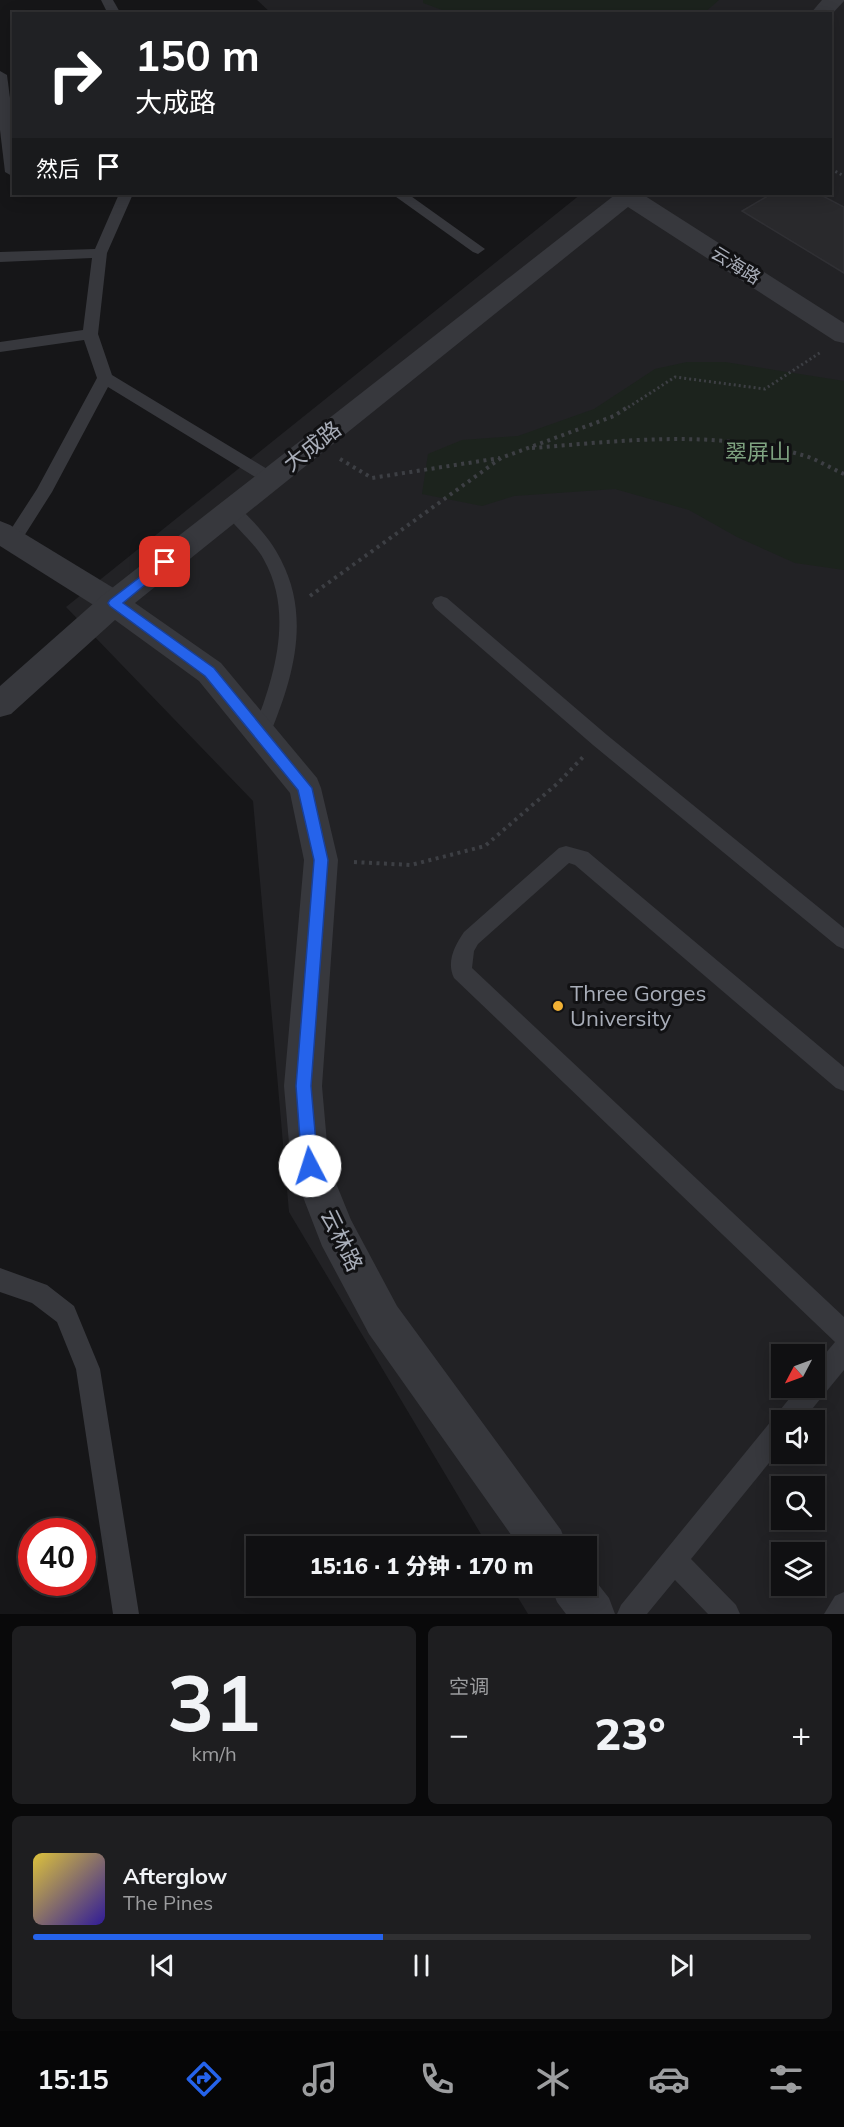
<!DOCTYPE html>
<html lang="zh">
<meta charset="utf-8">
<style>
:root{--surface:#101012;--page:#1e1e20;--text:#f1f3f6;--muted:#9c9d9f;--line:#303032;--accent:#2563eb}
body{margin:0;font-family:Mulish,"Noto Sans SC",sans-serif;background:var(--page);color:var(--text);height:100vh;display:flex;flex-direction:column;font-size:22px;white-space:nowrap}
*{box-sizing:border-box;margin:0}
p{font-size:20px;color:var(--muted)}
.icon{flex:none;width:33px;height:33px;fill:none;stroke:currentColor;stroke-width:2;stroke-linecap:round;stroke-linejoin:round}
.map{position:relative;height:1614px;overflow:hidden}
.sheet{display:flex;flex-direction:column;gap:12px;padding:12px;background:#09090a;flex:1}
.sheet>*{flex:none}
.banner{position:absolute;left:12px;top:12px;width:820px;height:183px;border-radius:0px;box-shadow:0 3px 15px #0003,0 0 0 2px var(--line);background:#202124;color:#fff;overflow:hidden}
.needle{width:39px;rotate:229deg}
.tools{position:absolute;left:771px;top:1344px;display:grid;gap:12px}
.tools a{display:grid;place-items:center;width:54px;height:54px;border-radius:0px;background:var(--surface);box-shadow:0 3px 15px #0003,0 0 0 2px var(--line);font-size:30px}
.speed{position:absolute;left:18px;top:1518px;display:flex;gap:12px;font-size:30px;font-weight:700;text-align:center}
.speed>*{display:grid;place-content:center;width:78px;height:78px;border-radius:50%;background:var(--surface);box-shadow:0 3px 15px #0003,0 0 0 2px var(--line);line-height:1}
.speed .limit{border:9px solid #d22;background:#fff;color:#111}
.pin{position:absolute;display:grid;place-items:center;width:51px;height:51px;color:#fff;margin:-26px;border-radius:12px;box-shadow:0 3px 9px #0006}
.me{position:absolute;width:66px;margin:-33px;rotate:355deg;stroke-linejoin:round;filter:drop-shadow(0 0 4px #0008)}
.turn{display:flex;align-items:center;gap:21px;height:126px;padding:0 24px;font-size:27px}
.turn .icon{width:78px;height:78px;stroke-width:2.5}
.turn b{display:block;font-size:42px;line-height:51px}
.then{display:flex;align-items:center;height:57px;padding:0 24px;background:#0003;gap:12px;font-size:22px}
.big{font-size:45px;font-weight:800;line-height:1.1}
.sheet .widget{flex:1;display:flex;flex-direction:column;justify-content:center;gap:9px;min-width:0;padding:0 21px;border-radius:9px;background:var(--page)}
.sheet .dial{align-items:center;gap:0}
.dial b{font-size:78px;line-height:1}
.song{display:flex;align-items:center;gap:18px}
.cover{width:72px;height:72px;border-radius:9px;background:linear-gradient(135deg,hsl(50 70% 55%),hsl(250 70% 35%))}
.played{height:6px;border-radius:3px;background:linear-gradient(90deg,var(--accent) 45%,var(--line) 45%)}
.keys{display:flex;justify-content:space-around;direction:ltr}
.heat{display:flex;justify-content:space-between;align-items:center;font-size:33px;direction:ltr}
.sheet .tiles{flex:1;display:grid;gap:12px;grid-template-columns:1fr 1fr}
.widget:last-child{grid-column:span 2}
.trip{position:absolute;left:246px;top:1536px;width:351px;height:60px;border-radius:0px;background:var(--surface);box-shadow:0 3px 15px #0003,0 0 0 2px var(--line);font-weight:800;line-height:60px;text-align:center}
.dock{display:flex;height:96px;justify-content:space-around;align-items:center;background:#060607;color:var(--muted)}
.dock .icon{width:42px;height:42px}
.dock .current{color:var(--accent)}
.dock b{font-size:27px;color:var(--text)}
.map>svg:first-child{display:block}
.built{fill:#222225;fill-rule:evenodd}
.green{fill:#1c231d}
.building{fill:#29292c;stroke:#303034;stroke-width:1.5}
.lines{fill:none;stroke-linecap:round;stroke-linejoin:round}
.path-far1{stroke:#3d3f44;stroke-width:3;stroke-dasharray:2 3;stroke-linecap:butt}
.path{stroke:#3d3f44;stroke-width:4;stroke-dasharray:3 4.5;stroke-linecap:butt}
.service{fill:#37383d;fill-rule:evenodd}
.minor{fill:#37383d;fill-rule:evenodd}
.tertiary{fill:#37383d;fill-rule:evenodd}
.route{fill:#2563eb;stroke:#184099;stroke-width:1.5}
.poi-dot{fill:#f2b134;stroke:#111113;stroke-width:2}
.labels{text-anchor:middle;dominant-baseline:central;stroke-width:6;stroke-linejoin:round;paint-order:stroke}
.far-street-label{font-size:18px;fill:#a8adb8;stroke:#111113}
.street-label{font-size:22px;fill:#a8adb8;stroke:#111113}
.park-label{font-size:22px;fill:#7fa381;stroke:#111113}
.poi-label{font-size:22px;fill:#a8adb8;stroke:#111113;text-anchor:start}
</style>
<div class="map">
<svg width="844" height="1614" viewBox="0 0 844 1614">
<rect width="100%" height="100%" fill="#161618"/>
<path class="built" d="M257 0H844V1614H528L511 1586H586V1546H488L289 1212 253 801 66 607 581 194H831V14H272ZM782 1354H814V1388H782ZM782 1420H814V1454H782ZM782 1486H814V1520H782ZM782 1552H814V1586H782Z"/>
<g class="green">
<path d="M423 0H719L704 13 453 14 423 3Z"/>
<path d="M687 362H725L844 381V570L795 563 737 537 689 510 615 489 514 496 482 506 422 494 428 454 462 440 518 436 594 409 655 369Z"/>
</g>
<path class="building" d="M771 194H819L844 207V273L742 211Z"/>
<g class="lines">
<g class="path-far1">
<path d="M831 169 844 176"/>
<path d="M624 410 675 377 765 389 821 352"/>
</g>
<g class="path">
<path d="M532 448C620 441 716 429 802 455 817 459 830 468 844 474"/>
<path d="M340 459 372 478 500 458"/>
<path d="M310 596 501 458 614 416 626 408"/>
<path d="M354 862 411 865 485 846 558 783 583 757"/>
</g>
<g class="service">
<path d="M101 0H113L121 14H108Z"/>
<path d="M0 71 7 75 14 129 12 176 5 172 0 130Z"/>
<path d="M119 194H133L107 253 98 334 112 375 277 475 279 479 277 483H265L108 387 52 492 19 544 13 546 7 544 4 540 37 489 97 378 84 340 0 352V342L83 330 92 258 0 262V252L95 249Z"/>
<path d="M392 194H408L485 249 478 254 473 252Z"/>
<path d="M232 504 238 506C254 522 271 539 281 560 311 618 293 678 270 734L268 739 261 742 254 739 252 734C273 681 295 615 264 560 254 541 234 528 224 510L226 506Z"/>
<path d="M441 596 447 598 607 735 844 928V949L837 946 593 745 435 608 432 603 435 598Z"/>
<path d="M566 846 588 852 844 1067V1091L836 1088 575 865 569 863 478 944 474 951 472 968 844 1317V1370L803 1420H782V1447L691 1559 736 1605 740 1614H708L675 1580 647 1614H617L621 1605 798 1388H814V1367L835 1342 454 978C446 962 455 945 464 932L559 848Z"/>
<path d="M0 1268 47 1285 74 1306 100 1369 139 1614H113L76 1369 57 1322 32 1303 0 1292Z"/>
<path d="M844 1592V1614H824L835 1596Z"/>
</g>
<path class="minor" d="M0 521 10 525 125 595 129 603 125 611 114 614 103 611 0 546Z"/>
<g class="tertiary">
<path d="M822 0H844V1L831 15 810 14Z"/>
<path d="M616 194H642L844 323V343L835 341 628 207 135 603 221 663 317 778 321 788 338 860 322 1086 329 1166 351 1220 397 1306 561 1530 567 1546H519L369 1334 322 1246 291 1166 284 1086 304 860 290 793 199 681 115 620 11 714 0 717V686L103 595Z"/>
<path d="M586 1569 609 1598 615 1614H566L557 1602 551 1586H586Z"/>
</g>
</g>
<path class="route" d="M165 558 171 562 169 565 123 603 214 668 312 788 328 860 311 1086 318 1166 316 1172 310 1174 304 1172 302 1166 296 1086 314 860 298 790 205 676 110 606 108 603 110 600Z"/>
<circle class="poi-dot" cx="558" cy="1006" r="6"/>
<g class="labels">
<g class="far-street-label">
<text transform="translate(736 265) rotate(32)">云海路</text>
</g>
<g class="street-label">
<text transform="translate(312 446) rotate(-38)">大成路</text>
<text transform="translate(342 1240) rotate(64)">云林路</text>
</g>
<g class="park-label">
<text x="758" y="452">翠屏山</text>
</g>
<g class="poi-label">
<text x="570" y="993">Three Gorges<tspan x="570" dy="25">University</tspan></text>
</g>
</g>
</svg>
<div class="tools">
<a><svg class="needle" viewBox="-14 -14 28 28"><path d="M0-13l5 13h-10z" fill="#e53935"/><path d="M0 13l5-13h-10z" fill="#9c9d9f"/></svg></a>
<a><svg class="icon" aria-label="sound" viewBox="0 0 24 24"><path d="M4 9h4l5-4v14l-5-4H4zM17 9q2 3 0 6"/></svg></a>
<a><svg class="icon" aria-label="search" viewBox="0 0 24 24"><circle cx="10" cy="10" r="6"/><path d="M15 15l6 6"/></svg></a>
<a><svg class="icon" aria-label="layers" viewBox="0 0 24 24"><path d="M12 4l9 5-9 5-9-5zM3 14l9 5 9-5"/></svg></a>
</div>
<div class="speed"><div class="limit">40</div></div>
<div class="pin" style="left:165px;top:562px;background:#d93025"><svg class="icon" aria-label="arrive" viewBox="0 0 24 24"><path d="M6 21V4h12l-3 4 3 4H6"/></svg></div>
<svg class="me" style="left:310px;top:1166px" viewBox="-20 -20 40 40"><circle r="19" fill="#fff"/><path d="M0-13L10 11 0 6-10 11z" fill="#2563eb"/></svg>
<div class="trip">15:16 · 1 分钟 · 170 m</div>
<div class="banner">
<div class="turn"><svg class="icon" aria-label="right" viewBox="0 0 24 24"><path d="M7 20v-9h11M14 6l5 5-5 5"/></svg><div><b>150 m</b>大成路</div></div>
<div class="then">然后<svg class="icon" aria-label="arrive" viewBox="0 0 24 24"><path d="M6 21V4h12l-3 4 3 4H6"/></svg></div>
</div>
</div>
<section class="sheet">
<div class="tiles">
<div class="widget dial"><b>31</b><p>km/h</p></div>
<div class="widget"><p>空调</p>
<div class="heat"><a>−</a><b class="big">23°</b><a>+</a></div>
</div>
<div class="widget">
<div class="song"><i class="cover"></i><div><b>Afterglow</b><p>The Pines</p></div></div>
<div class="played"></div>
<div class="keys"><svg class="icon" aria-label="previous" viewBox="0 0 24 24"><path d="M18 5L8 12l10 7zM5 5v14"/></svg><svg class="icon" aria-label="pause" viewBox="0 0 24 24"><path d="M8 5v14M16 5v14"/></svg><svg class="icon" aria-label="next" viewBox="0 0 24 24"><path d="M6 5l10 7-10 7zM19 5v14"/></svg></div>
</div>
</div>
</section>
<nav class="dock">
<b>15:15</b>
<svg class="icon current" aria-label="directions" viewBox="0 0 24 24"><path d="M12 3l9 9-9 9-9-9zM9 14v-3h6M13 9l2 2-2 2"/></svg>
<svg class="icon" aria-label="music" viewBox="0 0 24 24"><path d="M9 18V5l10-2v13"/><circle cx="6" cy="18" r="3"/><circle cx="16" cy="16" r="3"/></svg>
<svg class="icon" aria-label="phone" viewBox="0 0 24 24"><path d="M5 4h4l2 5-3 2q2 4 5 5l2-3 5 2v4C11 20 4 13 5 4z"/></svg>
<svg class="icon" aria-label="climate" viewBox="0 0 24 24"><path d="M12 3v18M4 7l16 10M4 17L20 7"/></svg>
<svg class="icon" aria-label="car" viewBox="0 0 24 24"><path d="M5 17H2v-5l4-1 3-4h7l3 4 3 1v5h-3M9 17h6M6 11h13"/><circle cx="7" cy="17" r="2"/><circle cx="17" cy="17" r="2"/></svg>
<svg class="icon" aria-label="filters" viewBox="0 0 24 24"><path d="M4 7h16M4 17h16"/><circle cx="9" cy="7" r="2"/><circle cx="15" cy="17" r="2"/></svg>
</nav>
